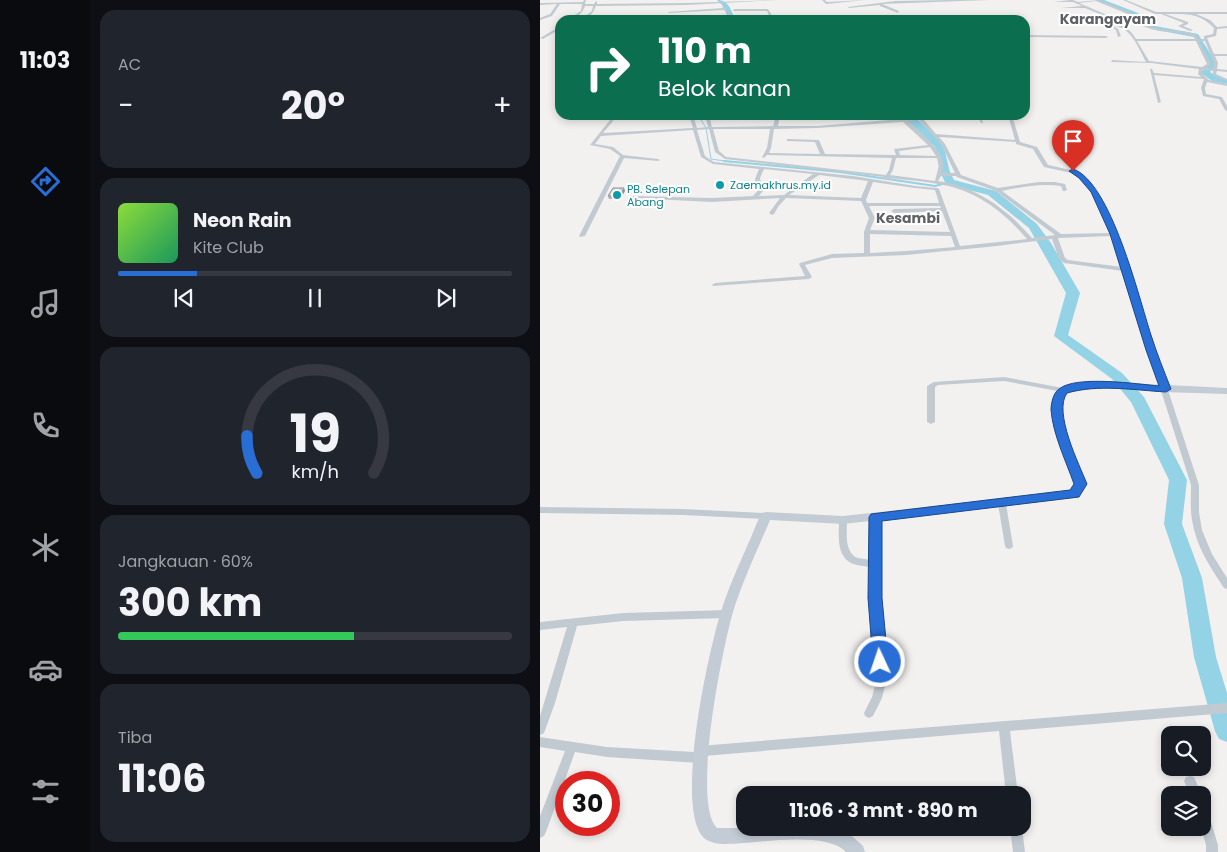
<!DOCTYPE html>
<html lang="id">
<meta charset="utf-8">
<style>
:root{--surface:#171b24;--page:#20242c;--text:#f1f3f6;--muted:#9ea1a6;--line:#363941;--accent:#286ed5}
body{margin:0;font-family:Poppins,sans-serif;background:var(--page);color:var(--text);height:100vh;display:flex;flex-direction:column;font-size:19px;white-space:nowrap}
*{box-sizing:border-box;margin:0}
p{font-size:16px;color:var(--muted)}
.icon{flex:none;width:28px;height:28px;fill:none;stroke:currentColor;stroke-width:2;stroke-linecap:round;stroke-linejoin:round}
.map{position:relative;flex:1;overflow:hidden}
.drawer{display:flex;flex-direction:column;gap:10px;padding:10px;background:#0d0f14;width:450px}
.drawer>*{flex:none}
.hud{position:absolute;left:15px;top:15px;width:475px;height:105px;border-radius:15px;box-shadow:0 2px 8px #0003;background:#0b6e4f;color:#fff;overflow:hidden}
.buttons{position:absolute;left:621px;top:726px;display:grid;gap:10px}
.buttons a{display:grid;place-items:center;width:50px;height:50px;border-radius:10px;background:var(--surface);box-shadow:0 2px 8px #0003;font-size:25px}
.speed{position:absolute;left:15px;top:771px;display:flex;gap:10px;font-size:25px;font-weight:700;text-align:center}
.speed>*{display:grid;place-content:center;width:65px;height:65px;border-radius:50%;background:var(--surface);box-shadow:0 2px 8px #0003;line-height:1}
.speed .limit{border:8px solid #d22;background:#fff;color:#111}
.pin{position:absolute;display:grid;place-items:center;width:42px;height:42px;color:#fff;margin:-51px -21px;border-radius:50% 50% 50% 0;rotate:-45deg;box-shadow:0 0 5px #0007}
.pin .icon{rotate:45deg}
.me{position:absolute;width:55px;margin:-28px;rotate:357deg;stroke-linejoin:round;filter:drop-shadow(0 0 4px #0008)}
.turn{display:flex;align-items:center;gap:18px;height:105px;padding:0 20px;font-size:22px}
.turn .icon{width:65px;height:65px;stroke-width:2.5}
.turn b{display:block;font-size:35px;line-height:42px}
.big{font-size:38px;font-weight:700;line-height:1.1}
.drawer .widget{flex:1;display:flex;flex-direction:column;justify-content:center;gap:8px;min-width:0;padding:0 18px;border-radius:15px;background:var(--page)}
.drawer .dial{align-items:center;gap:0}
.dial svg{height:130px;overflow:visible;fill:none;stroke:var(--line);stroke-width:7;stroke-linecap:round;text-anchor:middle}
.dial text{fill:var(--text);stroke:none}
.song{display:flex;align-items:center;gap:15px}
.cover{width:60px;height:60px;border-radius:8px;background:linear-gradient(135deg,hsl(90 70% 55%),hsl(150 70% 35%))}
.played{height:5px;border-radius:2px;background:linear-gradient(90deg,var(--accent) 20%,var(--line) 20%)}
.keys{display:flex;justify-content:space-around;direction:ltr}
.heat{display:flex;justify-content:space-between;align-items:center;font-size:28px;direction:ltr}
.charge{height:8px;border-radius:4px;background:linear-gradient(90deg,#34c759 60%,var(--line) 0)}
.trip{position:absolute;left:196px;top:786px;width:295px;height:50px;border-radius:15px;background:var(--surface);box-shadow:0 2px 8px #0003;font-weight:700;line-height:50px;text-align:center}
main{display:flex;flex:1;min-height:0}
.menu{display:flex;flex-direction:column;width:90px;justify-content:space-around;align-items:center;background:#090b0e;color:var(--muted)}
.menu .icon{width:35px;height:35px}
.menu .on{color:var(--accent)}
.menu b{font-size:22px;color:var(--text)}
.map>svg:first-child{display:block}
.lines{fill:none;stroke-linecap:round;stroke-linejoin:round}
.stream-far1{stroke:#94d2e5;stroke-width:1}
.stream{stroke:#94d2e5;stroke-width:2}
.river{fill:#94d2e5;fill-rule:evenodd}
.minor{fill:#c2cad1;fill-rule:evenodd}
.secondary{fill:#c3cbd5;fill-rule:evenodd}
.wall{fill:#b1b2b6}
.shaded-wall{fill:#909194}
.building{fill:#cecfd4;stroke:#909194}
.route{fill:#286ed5;stroke:#1a488a}
.culture-dot{fill:#0f9aa8;stroke:#fff;stroke-width:2}
.labels{text-anchor:middle;dominant-baseline:central;stroke-width:4;stroke-linejoin:round;paint-order:stroke}
.far-culture-label{font-size:11px;fill:#0d838f;stroke:#fff;text-anchor:start}
.far-quarter-label{font-size:14px;font-weight:bold;fill:#5d6065;stroke:#fff}
</style>
<main>
<nav class="menu">
<b>11:03</b>
<svg class="icon on" aria-label="directions" viewBox="0 0 24 24"><path d="M12 3l9 9-9 9-9-9zM9 14v-3h6M13 9l2 2-2 2"/></svg>
<svg class="icon" aria-label="music" viewBox="0 0 24 24"><path d="M9 18V5l10-2v13"/><circle cx="6" cy="18" r="3"/><circle cx="16" cy="16" r="3"/></svg>
<svg class="icon" aria-label="phone" viewBox="0 0 24 24"><path d="M5 4h4l2 5-3 2q2 4 5 5l2-3 5 2v4C11 20 4 13 5 4z"/></svg>
<svg class="icon" aria-label="climate" viewBox="0 0 24 24"><path d="M12 3v18M4 7l16 10M4 17L20 7"/></svg>
<svg class="icon" aria-label="car" viewBox="0 0 24 24"><path d="M5 17H2v-5l4-1 3-4h7l3 4 3 1v5h-3M9 17h6M6 11h13"/><circle cx="7" cy="17" r="2"/><circle cx="17" cy="17" r="2"/></svg>
<svg class="icon" aria-label="filters" viewBox="0 0 24 24"><path d="M4 7h16M4 17h16"/><circle cx="9" cy="7" r="2"/><circle cx="15" cy="17" r="2"/></svg>
</nav>
<section class="drawer">
<div class="widget"><p>AC</p>
<div class="heat"><a>−</a><b class="big">20°</b><a>+</a></div>
</div>
<div class="widget">
<div class="song"><i class="cover"></i><div><b>Neon Rain</b><p>Kite Club</p></div></div>
<div class="played"></div>
<div class="keys"><svg class="icon" aria-label="previous" viewBox="0 0 24 24"><path d="M18 5L8 12l10 7zM5 5v14"/></svg><svg class="icon" aria-label="pause" viewBox="0 0 24 24"><path d="M8 5v14M16 5v14"/></svg><svg class="icon" aria-label="next" viewBox="0 0 24 24"><path d="M6 5l10 7-10 7zM19 5v14"/></svg></div>
</div>
<div class="widget dial"><svg viewBox="0 0 100 80">
<path d="M14 69A42 42 0 1 1 86 69"/>
<path d="M14 69A42 42 0 0 1 8 46" stroke="#286ed5"/>
<text x="50" y="56" font-size="32" font-weight="700">19</text>
<text x="50" y="72" font-size="11">km/h</text>
</svg></div>
<div class="widget"><p>Jangkauan · 60%</p><b class="big">300 km</b><div class="charge"></div></div>
<div class="widget"><p>Tiba</p><b class="big">11:06</b></div>
</section>
<div class="map">
<svg width="687" height="852" viewBox="0 0 687 852">
<rect width="100%" height="100%" fill="#f3f1f0"/>
<g class="lines">
<path class="stream-far1" d="M158 115 166 128 171 159 191 162"/>
<path class="stream" d="M184 161 300 172 395 186 410 182"/>
<g class="river">
<path d="M177 0C189 0 191 10 195 20H189L183 6Z"/>
<path d="M555 0H564L598 13 605 22 615 26 658 34 677 64 670 72 678 77 687 80V84L672 81 662 74 661 72 669 64 654 37 611 29 601 24 594 15Z"/>
<path d="M361 115 374 116 403 144 410 172 414 180 456 191 497 224 511 243 540 293 528 335 582 373 604 397 647 480 642 524 662 578 676 657 687 693V742L679 739 675 731 654 657 642 578 624 524 629 480 591 402 572 379 514 336 526 293 489 228 448 195 406 184 400 172 395 147Z"/>
</g>
<g class="minor">
<path d="M44 0H46L45 4H54L56 1 57 2V4L147 3 239 0 147 5 56 6C54 12 48 20 40 20L52 11 53 6H45C43 13 35 20 27 20L41 11 42 4H20L12 16 0 20V18L10 14 17 4 0 5V3L43 2Z"/>
<path d="M282 0H285L287 2 326 0 286 4Z"/>
<path d="M408 0H449L342 4 359 11 358 13 340 6V5L309 8 308 7 355 1Z"/>
<path d="M530 0H533L538 2 559 0 597 15 604 24 619 29 649 32 656 35 658 39H664V36L673 34 674 28C659 12 645 14 625 14L648 22V24L643 26 653 30 650 31 638 26 644 23 621 14H615L583 0H586L616 12H687V14H656L670 20 677 27 687 26V28L677 29 676 36 667 38 674 54H687V56H675L678 63 677 69 687 70V72L677 71 676 74 687 79V81L673 75V71L663 69 662 74 669 80 687 84V86L667 82 665 88 666 94 682 97 687 106V111L685 110 679 99 663 96 661 88 664 79 614 75 621 102 618 103 610 69H612L614 73 661 77 658 74 659 69 611 63 571 62 572 60 606 62C599 49 591 26 573 26L578 29 581 36 578 37 576 30 568 25 576 24 563 16 537 17 538 15 560 14 545 8H521L542 6 533 2H514ZM556 1 595 17 602 26 619 31 647 34 654 37 655 39H596C585 20 559 12 539 3ZM597 41H656L667 64 662 67 609 61ZM659 41H665L674 63 673 69 667 68 671 64Z"/>
<path d="M183 6 190 13 191 17 197 16 198 18H191V20H187V19L170 20 168 19 187 17 188 14 184 10 129 13 128 12 183 8 182 7Z"/>
<path d="M194 9H228L233 17 230 18 227 11H193Z"/>
<path d="M130 17 131 19 94 20 96 19Z"/>
<path d="M163 18 164 20H150L152 19Z"/>
<path d="M19 27H20V29L3 39 0 38Z"/>
<path d="M485 35 566 36 568 37 566 38 485 37Z"/>
<path d="M74 115H78L63 133 153 128 149 115H153L157 128 168 127 165 115H169L172 127 233 126 236 115H240L238 126H277L360 119 353 115H358L365 119 375 118 371 115H376L381 118 436 115 434 116 384 120 396 134 475 140 468 115H472L480 142 497 147 508 165 540 172 544 175 556 192 577 234 659 485V512L662 530 672 554 687 578V589L684 588C670 567 656 546 652 520 650 509 651 497 651 485L583 271 524 263 519 259 512 239 457 246 366 255 292 258 265 265 272 277 269 279 173 286 172 285 175 283 265 276 259 264 260 263 292 254 324 253V232L329 218 321 201 246 198 238 207 234 214 232 215 229 213 240 198 172 202 91 198V197L93 196 172 198 213 196 221 187 216 184 215 179 219 169 173 164 161 157 153 130 61 136 55 144 73 147 83 155 118 159 120 160 118 161 84 158 45 236 40 237 39 236 80 156 70 149 50 145ZM379 120 401 144 415 173H402C403 170 404 165 403 161 400 149 378 129 368 121ZM363 122 388 145 354 149 356 155 285 154 279 140 249 139H247V141L275 142 280 154 229 153 231 148 234 129 277 128ZM169 129 175 152 185 159 344 177V179L346 180 349 178C367 180 385 181 403 185 437 191 465 213 487 239L420 246 399 189 397 188 375 186 313 176 174 162 165 156 157 130ZM173 129H230L227 148 222 157 224 158 227 155 352 158 349 170 346 175 186 157 179 151ZM399 137 476 142V144L493 149 504 167 536 174C554 187 562 213 571 233L521 234 462 191C481 187 501 183 521 186L523 191H525L527 190 525 184 515 182H499L458 188 421 175 405 144ZM390 147 396 156 360 155 359 151ZM356 158H397L399 165 395 181 350 175 353 170ZM224 169 273 174 244 195 219 196 226 187C218 179 219 180 224 169ZM279 175 328 181 321 198 249 195ZM401 176H416L417 177 456 191 515 235 492 238C467 209 437 187 398 181ZM333 182 375 188 395 190 399 203H327L326 200ZM329 206H400L401 208 354 209 351 211 354 213 402 211 410 232 330 230 335 218ZM330 234 411 236 415 247 366 251 330 253ZM572 236 582 267 528 260 525 258 518 238Z"/>
<path d="M437 115H441L443 123H441Z"/>
<path d="M464 377 523 388 527 390 523 392 464 381 398 385 395 387V422L391 424 387 422V386L394 382Z"/>
<path d="M462 501 465 502 466 504 473 546 472 548 469 549 466 548 465 546 458 504 459 502Z"/>
<path d="M0 507 143 509 226 513 229 514 230 516 229 518 226 519 143 515 0 513Z"/>
<path d="M336 514 339 515 340 517V598L346 682 342 698 333 716 329 718 325 716 324 713 332 697 336 682 330 598 331 567C325 566 317 566 311 563 296 555 299 535 299 520L300 518H306L307 520C307 532 304 553 318 558 322 559 327 559 331 560L332 517 333 515Z"/>
<path d="M187 610 190 611 192 614 190 617 187 618 83 621 37 626 15 703 4 733 0 735V716L27 627 0 630V622L83 613Z"/>
<path d="M687 703V713L470 731 478 795H466L459 731 164 756 165 758 163 762 159 763 67 757 35 752 6 832 4 836 0 838V816L25 751 0 747V737L67 747 154 752 155 747 159 746Z"/>
<path d="M650 776 654 777 662 795H650L644 781 646 777Z"/>
<path d="M662 806 666 808 668 812 678 845V852H666V845L661 828H662Z"/>
<path d="M470 828H482L485 852H473Z"/>
</g>
<path class="secondary" d="M548 381 687 388V394C665 393 644 393 622 392 595 390 557 380 531 391 525 393 522 399 521 406 518 429 540 462 546 485L538 497 534 498 303 524 230 520C217 551 203 580 193 612 183 646 151 803 177 828H293L312 836 323 846 325 852H306C284 830 216 844 186 844 178 844 170 843 164 838 134 809 168 654 180 615 187 591 198 567 208 544 213 534 216 523 222 513L226 512 303 516 531 491 535 485C529 462 495 407 521 388 528 383 539 383 548 381Z"/>
</g>
<path class="wall" d="M85 191 80 199H69L68 196Z"/>
<path class="shaded-wall" d="M84 188 85 191 80 199V196Z"/>
<path class="building" d="M73 188H84L80 196H68Z"/>
<path class="route" d="M533 169C571 182 599 298 611 335 617 354 624 371 631 389L626 392C593 390 559 384 527 393 513 412 539 464 547 484L539 497 342 521V598L348 662 346 667 340 669 335 667 333 662 328 598 329 517 331 514 530 490 534 484C526 461 513 435 511 410 511 404 513 393 519 389 536 375 597 384 619 386L606 350 570 234 551 192 539 178 529 171Z"/>
<g class="culture-dot">
<circle cx="180" cy="185" r="5"/>
<circle cx="77" cy="195" r="5"/>
</g>
<g class="labels">
<g class="far-culture-label">
<text x="190" y="185">Zaemakhrus.my.id</text>
<text x="87" y="189">PB. Selepan<tspan x="87" dy="13">Abang</tspan></text>
</g>
<g class="far-quarter-label">
<text x="568" y="19">Karangayam</text>
<text x="368" y="218">Kesambi</text>
</g>
</g>
</svg>
<div class="buttons">
<a><svg class="icon" aria-label="search" viewBox="0 0 24 24"><circle cx="10" cy="10" r="6"/><path d="M15 15l6 6"/></svg></a>
<a><svg class="icon" aria-label="layers" viewBox="0 0 24 24"><path d="M12 4l9 5-9 5-9-5zM3 14l9 5 9-5"/></svg></a>
</div>
<div class="speed"><div class="limit">30</div></div>
<div class="pin" style="left:533px;top:171px;background:#d93025"><svg class="icon" aria-label="arrive" viewBox="0 0 24 24"><path d="M6 21V4h12l-3 4 3 4H6"/></svg></div>
<svg class="me" style="left:340px;top:662px" viewBox="-20 -20 40 40"><circle r="17" fill="#286ed5" stroke="#fff" stroke-width="3"/><path d="M0-11L8 9 0 5-8 9z" fill="#fff"/></svg>
<div class="trip">11:06 · 3 mnt · 890 m</div>
<div class="hud">
<div class="turn"><svg class="icon" aria-label="right" viewBox="0 0 24 24"><path d="M7 20v-9h11M14 6l5 5-5 5"/></svg><div><b>110 m</b>Belok kanan</div></div>
</div>
</div>
</main>
